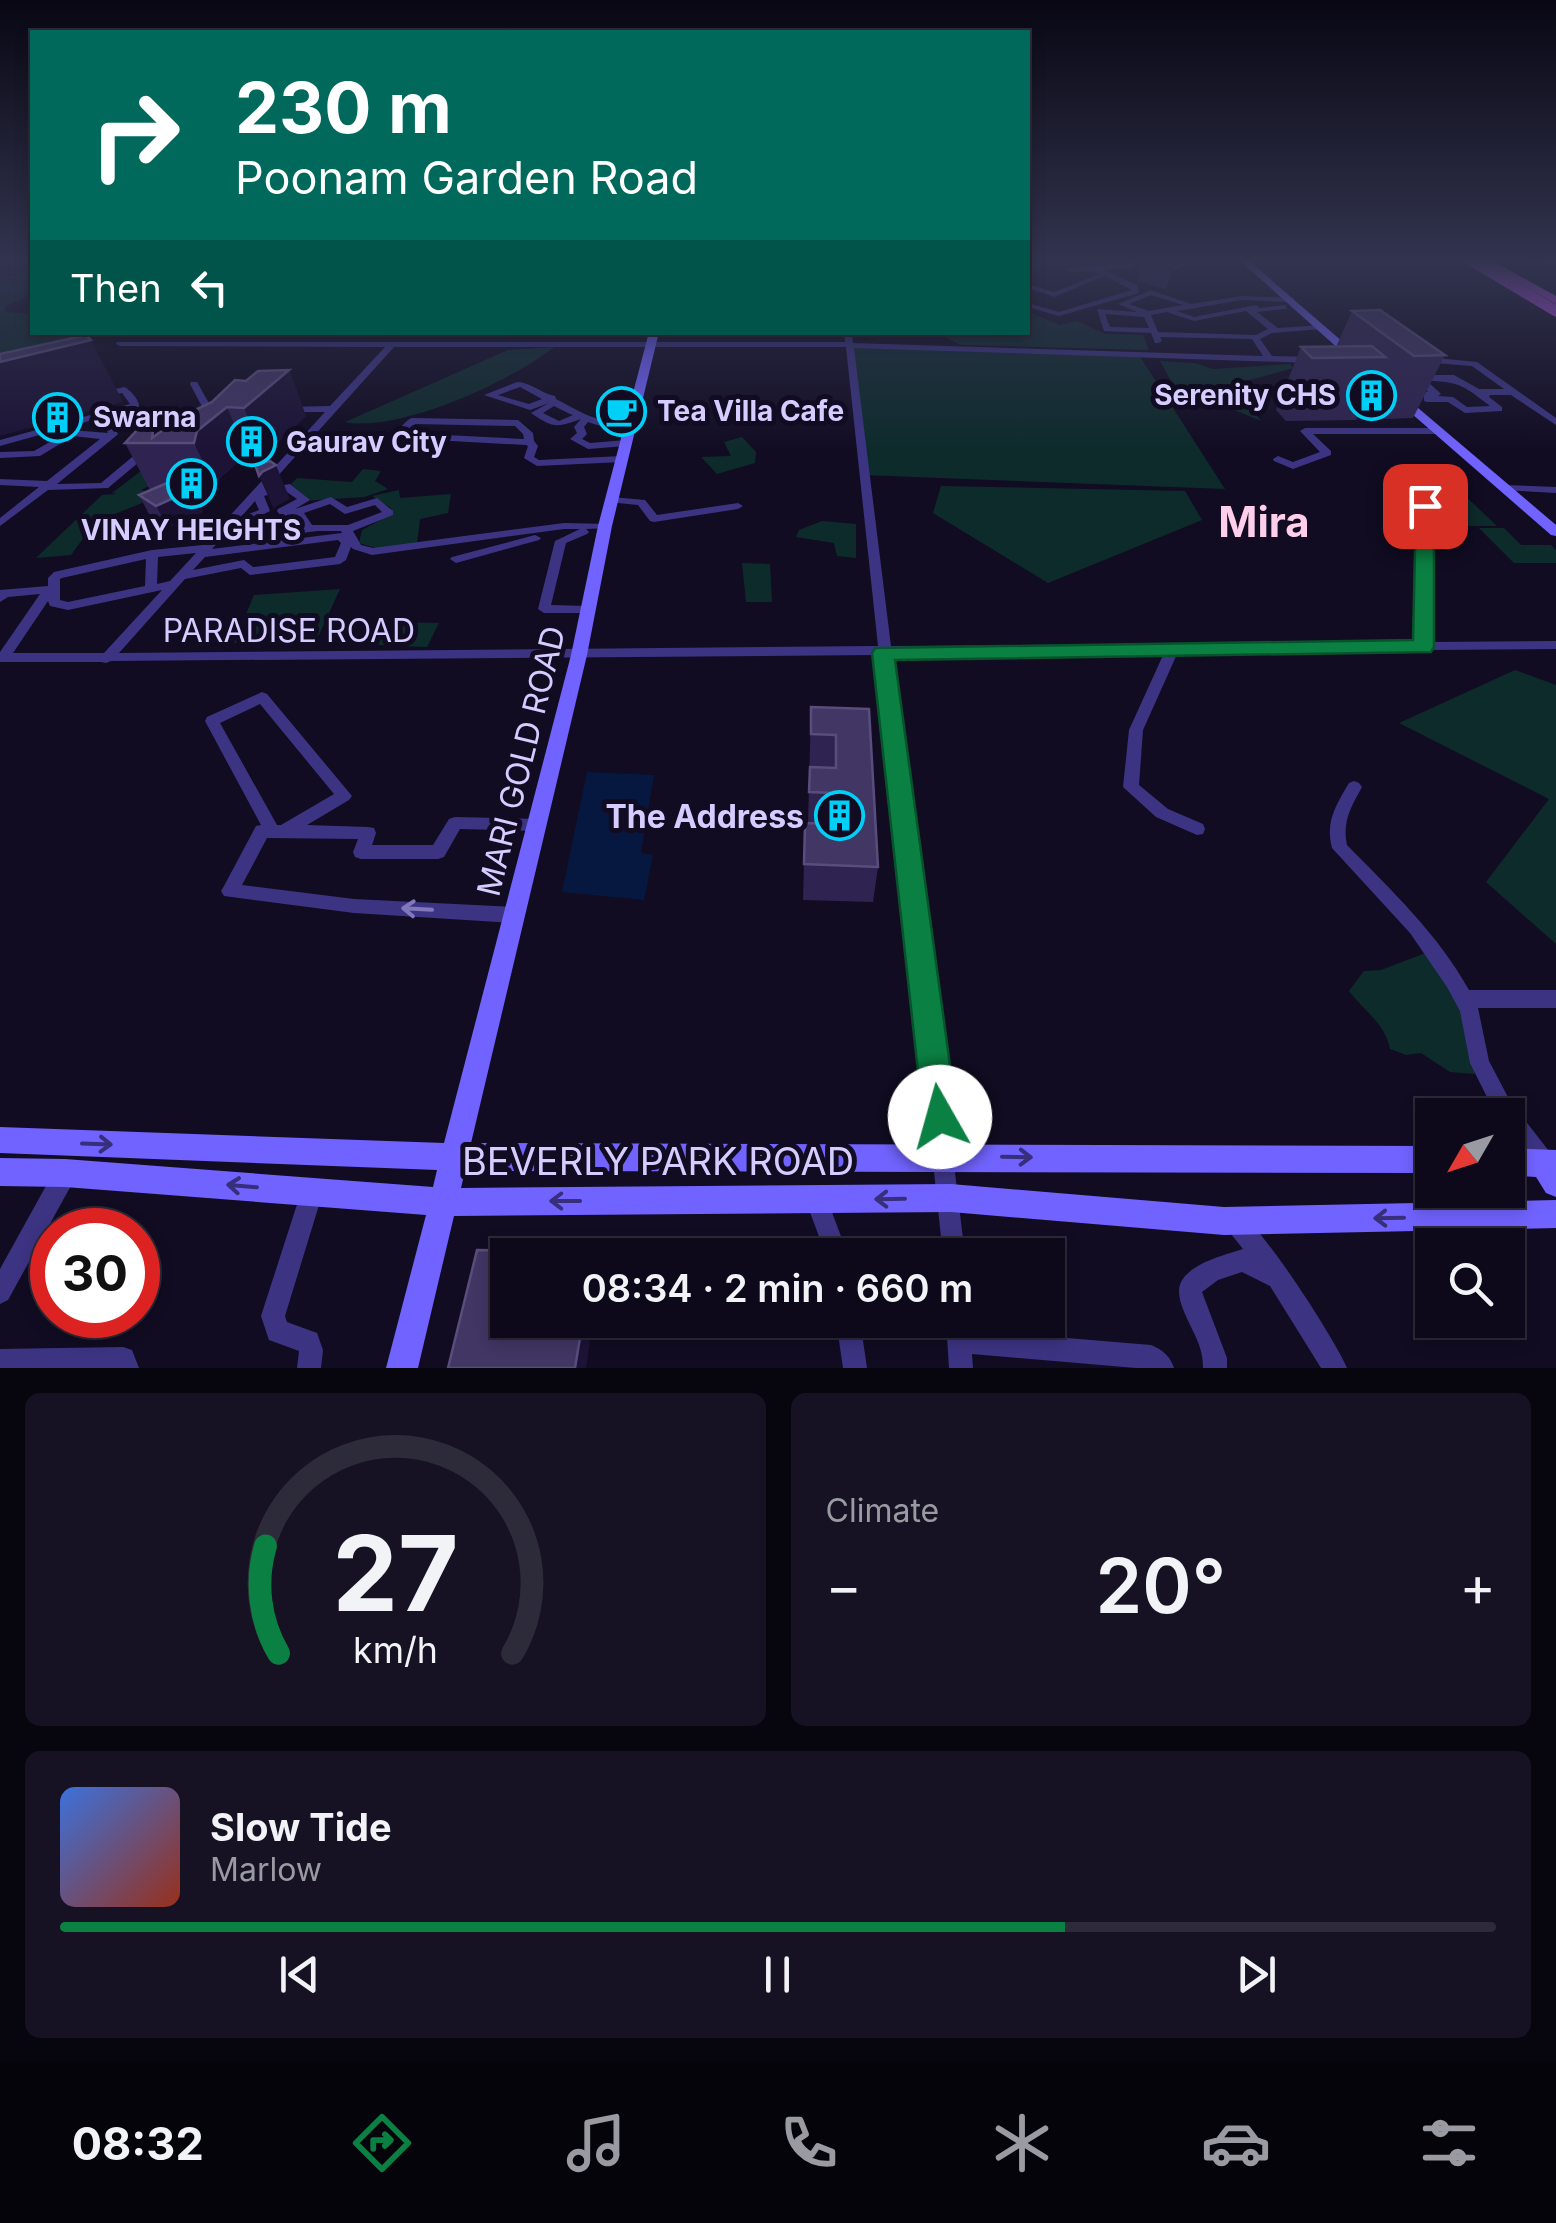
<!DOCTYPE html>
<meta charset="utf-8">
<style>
:root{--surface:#0d091a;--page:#161223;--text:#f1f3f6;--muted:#9a9aa2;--line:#2d2a39;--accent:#0b8043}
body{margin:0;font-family:Inter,sans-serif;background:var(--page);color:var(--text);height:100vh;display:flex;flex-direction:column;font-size:38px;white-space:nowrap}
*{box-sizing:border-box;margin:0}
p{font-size:32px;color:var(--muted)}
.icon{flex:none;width:55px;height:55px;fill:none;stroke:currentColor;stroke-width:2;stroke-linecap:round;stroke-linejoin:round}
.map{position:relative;height:1368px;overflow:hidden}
.side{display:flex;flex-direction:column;gap:25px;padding:25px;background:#07050e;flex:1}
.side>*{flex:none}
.top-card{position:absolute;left:30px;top:30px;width:1000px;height:305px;border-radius:0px;box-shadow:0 5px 15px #0003,0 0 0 2px var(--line);background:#00695c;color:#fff;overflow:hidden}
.needle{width:65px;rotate:231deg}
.tools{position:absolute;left:1415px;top:1098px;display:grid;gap:20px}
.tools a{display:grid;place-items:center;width:110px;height:110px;border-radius:0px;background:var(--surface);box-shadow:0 5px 15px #0003,0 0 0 2px var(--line);font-size:50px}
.speed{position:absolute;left:30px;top:1208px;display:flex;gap:20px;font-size:50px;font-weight:700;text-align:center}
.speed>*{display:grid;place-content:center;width:130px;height:130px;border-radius:50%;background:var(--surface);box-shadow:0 5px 15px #0003,0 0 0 2px var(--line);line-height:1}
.speed .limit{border:15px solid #d22;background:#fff;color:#111}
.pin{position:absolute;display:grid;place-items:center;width:85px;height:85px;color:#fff;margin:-42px;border-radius:20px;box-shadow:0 5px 15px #0006}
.me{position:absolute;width:110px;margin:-55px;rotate:353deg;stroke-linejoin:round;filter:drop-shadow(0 0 8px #0008)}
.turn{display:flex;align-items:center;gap:35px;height:210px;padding:0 40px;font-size:45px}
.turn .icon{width:130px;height:130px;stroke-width:2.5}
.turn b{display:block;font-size:70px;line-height:85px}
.then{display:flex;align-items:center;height:95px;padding:0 40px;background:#0003;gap:20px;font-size:38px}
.big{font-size:75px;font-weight:600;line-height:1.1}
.side .tile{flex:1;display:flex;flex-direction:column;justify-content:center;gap:15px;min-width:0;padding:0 35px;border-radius:15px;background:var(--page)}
.side .dial{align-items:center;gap:0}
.dial svg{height:260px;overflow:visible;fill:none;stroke:var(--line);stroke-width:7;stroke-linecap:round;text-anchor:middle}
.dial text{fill:var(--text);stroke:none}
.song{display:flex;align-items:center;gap:30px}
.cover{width:120px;height:120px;border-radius:15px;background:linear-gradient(135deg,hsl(220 70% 55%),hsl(10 70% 35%))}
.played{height:10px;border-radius:5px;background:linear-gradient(90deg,var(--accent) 70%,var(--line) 70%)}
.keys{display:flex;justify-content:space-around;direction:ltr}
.heat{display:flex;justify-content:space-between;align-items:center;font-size:55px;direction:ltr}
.side .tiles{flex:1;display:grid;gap:25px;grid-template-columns:1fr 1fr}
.tile:last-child{grid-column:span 2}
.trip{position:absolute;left:490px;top:1238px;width:575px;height:100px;border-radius:0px;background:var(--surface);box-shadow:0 5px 15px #0003,0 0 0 2px var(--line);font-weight:600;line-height:100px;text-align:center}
.menu{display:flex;height:160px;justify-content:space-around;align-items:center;background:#05040a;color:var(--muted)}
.menu .icon{width:70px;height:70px}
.menu .selected{color:var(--accent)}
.menu b{font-size:45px;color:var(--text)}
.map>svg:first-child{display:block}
.green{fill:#0e2b2c}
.water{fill:#061840}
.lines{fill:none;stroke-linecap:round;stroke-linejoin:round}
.stream{stroke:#061840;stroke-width:2.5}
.street{fill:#3c3483;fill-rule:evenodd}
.secondary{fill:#7163ff;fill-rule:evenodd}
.primary{fill:#ca53ff;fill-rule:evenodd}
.primary-bridge{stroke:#ca53ff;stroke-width:11}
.wall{fill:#2f2451}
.shaded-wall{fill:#1c1336}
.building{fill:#413664;stroke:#584d7c;stroke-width:2.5}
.oneway{stroke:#8178bb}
.oneway2{stroke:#372f7a}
.route{fill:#0b8043;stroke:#07532c;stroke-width:2.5}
.labels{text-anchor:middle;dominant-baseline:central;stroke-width:10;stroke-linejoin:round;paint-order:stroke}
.far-poi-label{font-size:28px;font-weight:bold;fill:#d5ccff;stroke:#110c22;text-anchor:start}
.street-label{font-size:32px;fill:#d5ccff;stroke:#110c22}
.poi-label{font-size:32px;font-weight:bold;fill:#d5ccff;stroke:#110c22;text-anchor:end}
.near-street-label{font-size:38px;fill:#d5ccff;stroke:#110c22}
.district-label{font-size:42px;font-weight:bold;fill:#ffceea;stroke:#110c22}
</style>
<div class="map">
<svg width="1556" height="1368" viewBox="0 0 1556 1368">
<rect width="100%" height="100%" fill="#110c22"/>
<g class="green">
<path d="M32 272V293L6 306 5 312 32 314V332L80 333 0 375V279Z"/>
<path d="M1028 312 1060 325 1077 321 1105 334 1143 335 1149 350 961 345 937 333 1028 332Z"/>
<path d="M849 345 1139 355 1225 489 863 475Z"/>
<path d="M554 347C512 381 398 433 345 422L508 350Z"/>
<path d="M1160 361 1195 363 1213 369 1290 364 1293 368 1236 384 1216 395 1243 398 1261 421 1208 399 1186 408Z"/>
<path d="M742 437 756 452 755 463 717 474 701 457 731 456 724 442Z"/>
<path d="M363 469 381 471 375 481 388 489 364 497 302 501 304 496 291 484 297 478 352 482Z"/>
<path d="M141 471 153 484 141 490 145 491 142 503 95 522 71 555 36 558 102 495 117 494 112 493Z"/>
<path d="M941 486 1185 491 1202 520 1048 583 933 513Z"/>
<path d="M399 490 400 498 451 494 448 513 420 519 417 543 379 549 359 543 362 530 392 514 391 508 372 496Z"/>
<path d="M1422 491 1461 492 1497 526H1459Z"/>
<path d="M822 521 856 524V558L837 556 834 543 796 537 799 530Z"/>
<path d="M1479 528H1504L1521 545H1551L1556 550V563H1514Z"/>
<path d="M742 563 770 564 772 602H746Z"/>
<path d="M340 589 318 637 234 643 254 595Z"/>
<path d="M389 622 439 623 427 647 378 645Z"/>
<path d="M1515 670 1556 685V944L1486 882 1549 799 1399 723Z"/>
<path d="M1428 952 1460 1001 1475 1074 1450 1072 1421 1053 1406 1055 1390 1049C1385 1023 1364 1011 1349 991L1364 971 1381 970Z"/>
</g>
<path class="water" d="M587 772 654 775 641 853 653 855 644 900 562 892Z"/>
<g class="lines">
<path class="stream" d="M0 276 32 268"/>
<g class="street">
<path d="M1031 259H1037L1039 262 1028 266Z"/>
<path d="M1128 259H1134V268L1104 270 1137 285 1139 293 1059 316 1028 307V303L1059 312 1132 290 1105 276 1054 297 1028 288V284L1054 292 1099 274C1089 269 1077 275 1067 270L1068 268 1127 264Z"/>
<path d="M1177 259H1183L1189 265 1173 270V266L1181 264Z"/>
<path d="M1151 290 1191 304 1242 296 1293 298 1294 300 1290 302 1242 300 1177 311 1194 317 1256 305 1260 308 1286 305V309H1283L1257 312 1278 328 1322 325 1326 327 1322 329 1272 333 1260 339 1272 356 1314 357 1318 360 1314 363 854 348 891 646 1417 642 1420 506 1425 503 1430 506 1431 642 1556 641V649L1178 652 1143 730 1139 785 1168 809 1203 824 1205 829 1203 834 1197 835 1156 817 1123 787 1129 730 1164 653 892 655 965 1255H943L878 655 111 661 106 663 101 662H0V652L40 594 8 597 0 602V590L48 586V578L54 572 152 550 203 545 325 412H289L286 411V407L330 406 385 347 120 346 116 344 117 342H845L844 332H852L853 343 1263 356 1252 339 1160 337 1162 341 1158 343H1155L1151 333 1104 331 1097 309 1137 312 1118 304ZM1151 295 1183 305 1149 311 1129 304ZM1246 311 1268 329 1256 335 1158 332 1151 315 1167 312 1194 321ZM1105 314 1144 317 1149 328 1110 327ZM394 347H846L878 646 119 653 185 579 241 568 250 575 340 564 346 560 351 547 353 549 372 555 564 529H580L555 541 538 609 544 613H592L594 610 592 607 588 606 551 605 566 543 587 534 589 532 586 529 610 528V524L564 523 373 548 361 545 353 531 393 515V511L377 498 347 507 331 497 295 509 310 500 290 484 267 488ZM284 490 297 499 278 509 277 511 283 519 253 530 246 523 270 511 264 496ZM255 501 259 510 241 517ZM330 504 345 514 375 505 382 512 348 525H312L304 513ZM317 531H341L342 533 212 549 226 534C244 544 295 534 317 531ZM338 540 341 543 335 557 253 567 244 560 193 570 205 557ZM196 553 170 581 157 584 158 557ZM146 559 145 586 68 602 60 600V579L62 578ZM162 590 104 653H13L48 601 50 606 68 610Z"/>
<path d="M1426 357 1477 362 1556 418V425L1511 395H1490L1489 397 1502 407V411L1465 413 1448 402H1427L1424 401V397H1404L1402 395 1407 392H1428L1415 378 1419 375H1454L1479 389H1504L1472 366 1423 362 1422 360ZM1427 381C1460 381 1465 387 1490 406L1467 407 1453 397 1438 396 1441 394 1439 392Z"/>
<path d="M191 382H197L214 412 219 415 217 417 207 416 190 384Z"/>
<path d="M517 382C531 382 542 394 555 396L556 399C571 407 586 416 602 420 613 423 625 422 635 426 621 433 603 427 588 422L584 427 587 434 582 439 590 443 626 440 631 443 626 446 588 449 570 439 577 433 574 427 581 419C556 428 553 428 531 413L549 403 530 410 484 395ZM520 387 542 399 529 404 498 395ZM554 406 570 414 573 415 559 421 543 413Z"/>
<path d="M124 387C130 389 140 401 139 407L108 416 118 434 116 436 57 484 101 483 143 448H151V452L108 488 48 490 0 526V518L39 487 0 485V479L47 481 100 439 73 436 40 456 0 458V452L34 451 71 430 108 433 100 418 0 446V440L130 404 122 393 101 397 96 394Z"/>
<path d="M412 418 518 420 533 433 534 441 538 446 534 457 539 460 622 456 627 459 622 462 537 466 524 458 528 446 526 445 397 438C395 432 406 420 412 418ZM415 424 515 426 523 434 524 439 407 433Z"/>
<path d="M1305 428H1439L1444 431 1439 434H1313L1331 451V455L1293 469 1274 461 1273 459 1278 456 1293 462 1320 452 1300 431Z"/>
<path d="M1505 485 1556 487V493L1501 490 1500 488Z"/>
<path d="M612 497 645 500 657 515 738 503 743 506 738 509 654 522 650 521 638 505 608 502V498Z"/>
<path d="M535 535 541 538 539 540 456 563 450 559 452 557Z"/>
<path d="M262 692 267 694 352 796 349 800 307 825 368 827 374 828 376 833 372 845H433L449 819 455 817 537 819 543 821 545 825 543 829 537 831 460 829 444 857 438 859H361L355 857 353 852 358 839 267 838 242 885 354 899 515 907 521 910 524 915 521 920 515 923 354 913 224 896 221 891 224 886 256 826 261 825 205 721 207 717ZM260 704 334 794 281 825H277L220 723Z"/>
<path d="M1354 781 1359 783 1362 787C1351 807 1342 822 1347 845 1391 890 1438 934 1469 990H1556V1008H1478L1489 1061 1510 1101 1552 1155 1555 1163 1552 1171 1544 1174 1536 1171 1508 1131V1115H1496L1470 1063 1460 1011 1447 987 1410 933 1332 848C1325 822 1336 805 1349 783Z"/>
<path d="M65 1163 73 1166 76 1174 73 1182 8 1300 0 1304V1269L57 1166Z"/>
<path d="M312 1181 320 1184 323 1192 285 1316 287 1322 317 1333 323 1350 321 1368H297L299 1351 269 1340 261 1316 301 1192 304 1184Z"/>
<path d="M816 1188 824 1191 848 1255H826L805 1199 808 1191Z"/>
<path d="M1235 1210C1258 1219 1336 1341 1347 1368H1321L1270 1286 1242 1272 1218 1280 1202 1292 1227 1358V1368H1203C1203 1353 1199 1343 1192 1329 1187 1318 1179 1304 1179 1291 1179 1266 1224 1255 1243 1249L1227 1229 1224 1221 1227 1213Z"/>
<path d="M836 1320H860L867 1368H843Z"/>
<path d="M946 1320H970L971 1330 1151 1345C1163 1350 1170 1356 1174 1368H1136L972 1354 973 1368H949Z"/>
<path d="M123 1347 132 1350 139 1368H0V1349Z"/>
</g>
<g class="secondary">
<path d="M1238 259H1247L1358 355V359H1350Z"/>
<path d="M1458 259H1499L1495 262H1462Z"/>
<path d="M1514 259H1556V263L1518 262Z"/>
<path d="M649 332H659L612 526 587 655 471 1143 1432 1146V1173L465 1171 461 1188 951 1184 1224 1207 1556 1200V1228L1224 1235 951 1212 454 1216 418 1368H386L426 1215 65 1187 0 1186V1158L65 1159 433 1187 437 1170 0 1153V1127L444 1143 571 655 598 526Z"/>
<path d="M1396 396H1404L1556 525V536L1551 535 1396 400Z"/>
<path d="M1508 1148 1556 1150V1197L1546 1193 1536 1177 1508 1175Z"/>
</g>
<path class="primary" d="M1477 259H1489L1556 296V304Z"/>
<path class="primary-bridge" d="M1469 259 1556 311"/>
</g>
<g class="wall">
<path d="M1142 259H1177L1166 289 1137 281Z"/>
<path d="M1352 311 1445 355 1413 418 1384 419 1364 403 1356 420 1286 421 1276 410 1301 347H1336Z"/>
<path d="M289 370 306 416 264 455 247 454 219 479 217 491H192L203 512 168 528 151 518 139 495 150 490 125 443 158 434 246 381Z"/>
<path d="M811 707 869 709 878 867 873 902 803 900 805 823 808 824Z"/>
</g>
<g class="shaded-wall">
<path d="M1175 259H1177L1166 289Z"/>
<path d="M91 340 123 402 0 436V362Z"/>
<path d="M289 370 306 416 264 455 244 408Z"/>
<path d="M227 407 247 454 219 479 217 491 194 443 197 431Z"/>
<path d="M276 465 290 499 276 506 274 509 259 476 262 472Z"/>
<path d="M191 490 203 512 168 528 156 506Z"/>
<path d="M583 1320H593L586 1368H575Z"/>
</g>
<g class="building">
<path d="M1380 310 1445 355 1414 356 1352 311Z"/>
<path d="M86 335 91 340 0 362V354Z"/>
<path d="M1372 346 1385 357 1312 358 1301 347Z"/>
<path d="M289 370 244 408 227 407 197 431 194 443H125L141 426 154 424 152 438 180 417 212 402 235 380 246 381 258 371Z"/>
<path d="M270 461 276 465 262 472 259 476 255 465Z"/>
<path d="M174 480 191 490 156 506 139 495Z"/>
<path d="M811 707 869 709 878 867 804 864 805 823 835 824V793L809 792 810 767 836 768V735L811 734Z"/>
<path d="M477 1250 594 1252 593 1255H508V1320H583L575 1368H448Z"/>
</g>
<defs><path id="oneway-shaft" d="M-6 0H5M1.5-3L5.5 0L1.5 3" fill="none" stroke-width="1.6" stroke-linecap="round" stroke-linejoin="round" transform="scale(2.5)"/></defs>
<use class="oneway" href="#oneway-shaft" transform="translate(417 909) rotate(-177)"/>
<g class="oneway2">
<use href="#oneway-shaft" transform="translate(97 1144) rotate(2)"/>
<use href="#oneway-shaft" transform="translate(1017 1157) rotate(1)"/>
<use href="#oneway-shaft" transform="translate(242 1186) rotate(-175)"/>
<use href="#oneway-shaft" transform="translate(890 1199) rotate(179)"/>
<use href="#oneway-shaft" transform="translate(565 1201) rotate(180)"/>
<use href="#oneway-shaft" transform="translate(1389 1218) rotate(179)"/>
</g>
<linearGradient id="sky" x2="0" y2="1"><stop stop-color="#090713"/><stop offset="0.58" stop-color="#32344f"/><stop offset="1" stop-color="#32344f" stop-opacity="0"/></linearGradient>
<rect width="1556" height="450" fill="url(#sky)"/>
<path class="route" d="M1425 500 1434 506V647L1431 652 895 660 957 1117 952 1129 940 1134 928 1129 923 1117 872 653 875 648 1413 640 1416 506Z"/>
<defs>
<symbol id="building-ring" viewBox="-11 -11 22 22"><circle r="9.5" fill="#110c22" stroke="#00cff7" stroke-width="1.5"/><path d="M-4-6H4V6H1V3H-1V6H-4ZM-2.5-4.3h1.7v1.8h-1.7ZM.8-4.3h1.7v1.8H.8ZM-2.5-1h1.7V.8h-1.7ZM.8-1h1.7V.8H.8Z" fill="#00cff7"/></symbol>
<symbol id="cafe-ring" viewBox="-11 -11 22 22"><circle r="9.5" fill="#110c22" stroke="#00cff7" stroke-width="1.5"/><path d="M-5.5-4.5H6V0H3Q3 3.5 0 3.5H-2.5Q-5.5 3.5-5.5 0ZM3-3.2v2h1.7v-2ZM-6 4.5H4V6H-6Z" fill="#00cff7"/></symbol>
</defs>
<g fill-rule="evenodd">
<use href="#building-ring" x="1344" y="368" width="55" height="55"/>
<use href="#cafe-ring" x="594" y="384" width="55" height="55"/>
<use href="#building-ring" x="30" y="390" width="55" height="55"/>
<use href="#building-ring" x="224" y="414" width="55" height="55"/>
<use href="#building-ring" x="164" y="456" width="55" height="55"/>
<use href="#building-ring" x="812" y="788" width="55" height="55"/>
</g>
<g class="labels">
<g class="far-poi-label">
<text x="1336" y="395" text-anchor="end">Serenity CHS</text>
<text x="657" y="411">Tea Villa Cafe</text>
<text x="93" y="417">Swarna</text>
<text x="286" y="442">Gaurav City</text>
<text x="191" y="530" text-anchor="middle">VINAY HEIGHTS</text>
</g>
<g class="street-label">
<text x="289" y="630">PARADISE ROAD</text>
<text transform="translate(521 761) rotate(-76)">MARI GOLD ROAD</text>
</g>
<g class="poi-label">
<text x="804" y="816">The Address</text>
</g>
<g class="near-street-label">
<text x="658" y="1161">BEVERLY PARK ROAD</text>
</g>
<g class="district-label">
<text x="1264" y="521">Mira</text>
</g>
</g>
</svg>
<div class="tools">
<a><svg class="needle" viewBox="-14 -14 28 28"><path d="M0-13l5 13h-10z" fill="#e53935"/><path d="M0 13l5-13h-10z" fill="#9a9aa2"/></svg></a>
<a><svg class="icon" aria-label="search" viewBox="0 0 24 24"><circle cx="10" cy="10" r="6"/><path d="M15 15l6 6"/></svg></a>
</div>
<div class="speed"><div class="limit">30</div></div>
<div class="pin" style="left:1425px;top:506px;background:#d93025"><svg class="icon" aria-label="arrive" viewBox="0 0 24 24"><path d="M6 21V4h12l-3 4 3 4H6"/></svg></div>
<svg class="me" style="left:940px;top:1117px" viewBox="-20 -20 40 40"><circle r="19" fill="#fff"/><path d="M0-13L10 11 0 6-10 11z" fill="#0b8043"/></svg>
<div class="trip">08:34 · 2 min · 660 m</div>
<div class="top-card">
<div class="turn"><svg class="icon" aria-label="right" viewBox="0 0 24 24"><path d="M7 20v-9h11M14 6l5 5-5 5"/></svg><div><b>230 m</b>Poonam Garden Road</div></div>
<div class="then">Then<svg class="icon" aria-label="left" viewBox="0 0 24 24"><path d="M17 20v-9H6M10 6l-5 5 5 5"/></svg></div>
</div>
</div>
<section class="side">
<div class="tiles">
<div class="tile dial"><svg viewBox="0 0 100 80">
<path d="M14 69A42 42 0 1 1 86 69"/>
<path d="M14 69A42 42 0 0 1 10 36" stroke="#0b8043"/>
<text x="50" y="56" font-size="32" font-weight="700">27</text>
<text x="50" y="72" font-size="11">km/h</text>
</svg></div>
<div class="tile"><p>Climate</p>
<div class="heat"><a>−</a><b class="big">20°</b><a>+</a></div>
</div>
<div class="tile">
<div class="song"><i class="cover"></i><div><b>Slow Tide</b><p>Marlow</p></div></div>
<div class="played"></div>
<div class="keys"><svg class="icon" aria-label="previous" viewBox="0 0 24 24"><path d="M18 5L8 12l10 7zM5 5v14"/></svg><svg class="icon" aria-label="pause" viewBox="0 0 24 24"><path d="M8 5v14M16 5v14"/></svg><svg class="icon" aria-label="next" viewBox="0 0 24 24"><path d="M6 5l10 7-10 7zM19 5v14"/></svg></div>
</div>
</div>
</section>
<nav class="menu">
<b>08:32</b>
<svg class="icon selected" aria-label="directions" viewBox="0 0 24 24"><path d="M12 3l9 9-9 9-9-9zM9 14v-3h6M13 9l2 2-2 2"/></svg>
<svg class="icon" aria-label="music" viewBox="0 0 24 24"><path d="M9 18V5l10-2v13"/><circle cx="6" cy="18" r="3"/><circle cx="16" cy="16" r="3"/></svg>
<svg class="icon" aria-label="phone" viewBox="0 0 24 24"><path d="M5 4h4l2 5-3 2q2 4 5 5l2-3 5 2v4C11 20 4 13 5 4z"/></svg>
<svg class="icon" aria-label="climate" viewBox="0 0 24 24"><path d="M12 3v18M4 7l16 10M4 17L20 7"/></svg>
<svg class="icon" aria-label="car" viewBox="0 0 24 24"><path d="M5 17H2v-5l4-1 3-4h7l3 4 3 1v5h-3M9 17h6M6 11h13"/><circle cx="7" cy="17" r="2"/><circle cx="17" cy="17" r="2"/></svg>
<svg class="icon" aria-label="filters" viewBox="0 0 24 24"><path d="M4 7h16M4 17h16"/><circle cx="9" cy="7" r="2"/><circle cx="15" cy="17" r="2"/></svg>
</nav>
